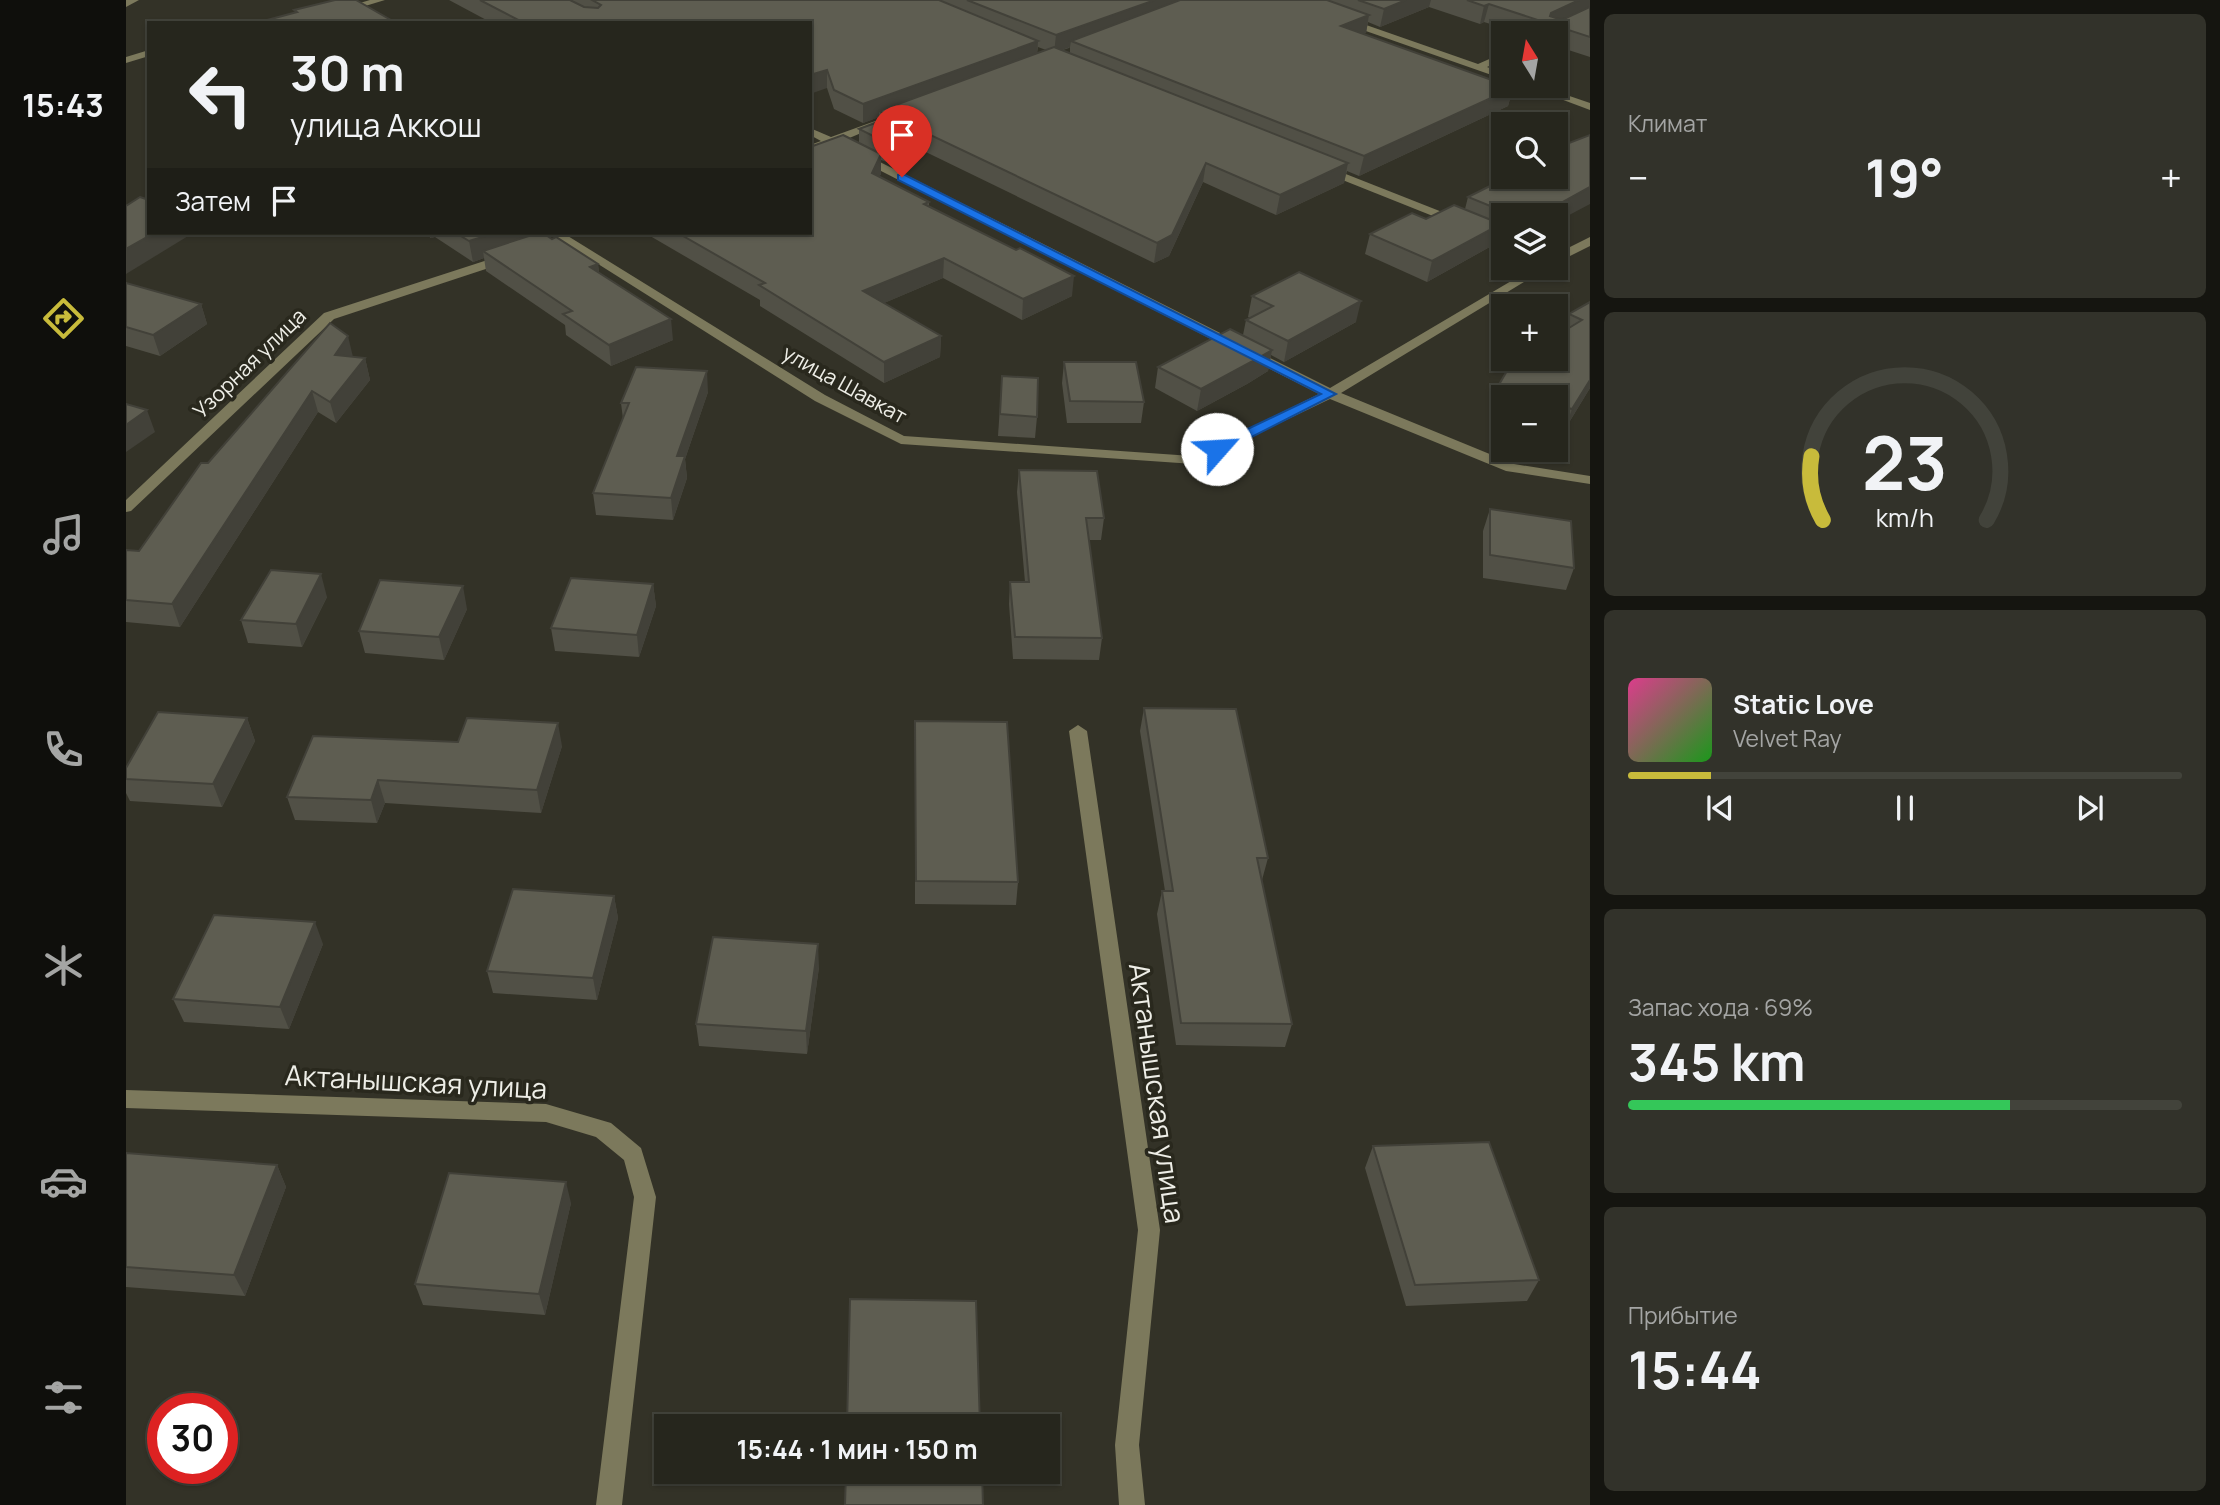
<!DOCTYPE html>
<html lang="ru">
<meta charset="utf-8">
<style>
:root{--surface:#26261d;--page:#32322a;--text:#f1f3f6;--muted:#a4a5a4;--line:#42433b;--accent:#c8bb3b}
body{margin:0;font-family:Manrope,sans-serif;background:var(--page);color:var(--text);height:100vh;display:flex;flex-direction:column;font-size:26px;white-space:nowrap}
*{box-sizing:border-box;margin:0}
p{font-size:23px;color:var(--muted)}
.icon{flex:none;width:38px;height:38px;fill:none;stroke:currentColor;stroke-width:2;stroke-linecap:round;stroke-linejoin:round}
.map{position:relative;flex:1;overflow:hidden}
.side{display:flex;flex-direction:column;gap:14px;padding:14px;background:#151510;width:630px}
.side>*{flex:none}
.top-card{position:absolute;left:21px;top:21px;width:665px;height:214px;border-radius:0px;box-shadow:0 2px 5px #0004,0 0 0 2px var(--line);background:#26261d;color:var(--text);overflow:hidden}
.needle{width:46px;rotate:349deg}
.tools{position:absolute;left:1365px;top:21px;display:grid;gap:14px}
.tools a{display:grid;place-items:center;width:77px;height:77px;border-radius:0px;background:var(--surface);box-shadow:0 2px 5px #0004,0 0 0 2px var(--line);font-size:35px}
.speed{position:absolute;left:21px;top:1393px;display:flex;gap:14px;font-size:35px;font-weight:700;text-align:center}
.speed>*{display:grid;place-content:center;width:91px;height:91px;border-radius:50%;background:var(--surface);box-shadow:0 2px 5px #0004,0 0 0 2px var(--line);line-height:1}
.speed .limit{border:10px solid #d22;background:#fff;color:#111}
.pin{position:absolute;display:grid;place-items:center;width:60px;height:60px;color:#fff;margin:-72px -30px;border-radius:50% 50% 50% 0;rotate:-45deg;box-shadow:0 0 7px #0007}
.pin .icon{rotate:45deg}
.me{position:absolute;width:77px;margin:-38px;rotate:64deg;stroke-linejoin:round;filter:drop-shadow(0 0 5px #0008)}
.turn{display:flex;align-items:center;gap:24px;height:147px;padding:0 28px;font-size:32px}
.turn .icon{width:91px;height:91px;stroke-width:2.5}
.turn b{display:block;font-size:49px;line-height:60px}
.then{display:flex;align-items:center;height:66px;padding:0 28px;background:#0003;gap:14px;font-size:26px}
.big{font-size:52px;font-weight:700;line-height:1.1}
.side .widget{flex:1;display:flex;flex-direction:column;justify-content:center;gap:10px;min-width:0;padding:0 24px;border-radius:10px;background:var(--page)}
.side .dial{align-items:center;gap:0}
.dial svg{height:182px;overflow:visible;fill:none;stroke:var(--line);stroke-width:7;stroke-linecap:round;text-anchor:middle}
.dial text{fill:var(--text);stroke:none}
.song{display:flex;align-items:center;gap:21px}
.cover{width:84px;height:84px;border-radius:10px;background:linear-gradient(135deg,hsl(330 70% 55%),hsl(120 70% 35%))}
.played{height:7px;border-radius:4px;background:linear-gradient(90deg,var(--accent) 15%,var(--line) 15%)}
.keys{display:flex;justify-content:space-around;direction:ltr}
.heat{display:flex;justify-content:space-between;align-items:center;font-size:38px;direction:ltr}
.charge{height:10px;border-radius:5px;background:linear-gradient(90deg,#34c759 69%,var(--line) 0)}
.trip{position:absolute;left:528px;top:1414px;width:406px;height:70px;border-radius:0px;background:var(--surface);box-shadow:0 2px 5px #0004,0 0 0 2px var(--line);font-weight:700;line-height:70px;text-align:center}
main{display:flex;flex:1;min-height:0}
.menu{display:flex;flex-direction:column;width:126px;justify-content:space-around;align-items:center;background:#0f0f0c;color:var(--muted)}
.menu .icon{width:49px;height:49px}
.menu .active{color:var(--accent)}
.menu b{font-size:32px;color:var(--text)}
.map>svg:first-child{display:block}
.lines{fill:none;stroke-linecap:round;stroke-linejoin:round}
.minor{fill:#7c795c;fill-rule:evenodd}
.wall{fill:#515046;fill-rule:evenodd}
.shaded-wall{fill:#424139}
.building{fill:#5e5d51;stroke:#424139;stroke-width:2}
.route{fill:#1a73e8;stroke:#114b97;stroke-width:2}
.labels{text-anchor:middle;dominant-baseline:central;stroke-width:7;stroke-linejoin:round;paint-order:stroke}
.far-street-label{font-size:21px;fill:#eeeee7;stroke:#29281d}
.near-street-label{font-size:28px;fill:#eeeee7;stroke:#29281d}
</style>
<main>
<nav class="menu">
<b>15:43</b>
<svg class="icon active" aria-label="directions" viewBox="0 0 24 24"><path d="M12 3l9 9-9 9-9-9zM9 14v-3h6M13 9l2 2-2 2"/></svg>
<svg class="icon" aria-label="music" viewBox="0 0 24 24"><path d="M9 18V5l10-2v13"/><circle cx="6" cy="18" r="3"/><circle cx="16" cy="16" r="3"/></svg>
<svg class="icon" aria-label="phone" viewBox="0 0 24 24"><path d="M5 4h4l2 5-3 2q2 4 5 5l2-3 5 2v4C11 20 4 13 5 4z"/></svg>
<svg class="icon" aria-label="climate" viewBox="0 0 24 24"><path d="M12 3v18M4 7l16 10M4 17L20 7"/></svg>
<svg class="icon" aria-label="car" viewBox="0 0 24 24"><path d="M5 17H2v-5l4-1 3-4h7l3 4 3 1v5h-3M9 17h6M6 11h13"/><circle cx="7" cy="17" r="2"/><circle cx="17" cy="17" r="2"/></svg>
<svg class="icon" aria-label="filters" viewBox="0 0 24 24"><path d="M4 7h16M4 17h16"/><circle cx="9" cy="7" r="2"/><circle cx="15" cy="17" r="2"/></svg>
</nav>
<div class="map">
<svg width="1464" height="1505" viewBox="0 0 1464 1505">
<rect width="100%" height="100%" fill="#333227"/>
<g class="lines">
<g class="minor">
<path d="M0 0H13L0 7Z"/>
<path d="M244 0H259L183 23H166Z"/>
<path d="M1217 19H1223L1352 64 1377 53V60L1361 67 1377 73V79L1217 23Z"/>
<path d="M23 50V56L0 63V57Z"/>
<path d="M1400 86H1414L1464 103V110Z"/>
<path d="M752 120 761 122 714 142 1204 388 1407 268H1421L1215 393 1388 464 1464 476V484L1380 471 1204 399 1068 464 775 444 689 401 423 233H437L699 395 778 436 1066 456 1193 394 704 145 684 152V145L695 141 684 135V128L705 137Z"/>
<path d="M1194 167H1202L1377 236V244L1194 171Z"/>
<path d="M1464 237V246L1430 263V254Z"/>
<path d="M380 254 384 255V261L208 319 5 511 0 512V500L198 313Z"/>
<path d="M952 725 961 731 1034 1230 1013 1445 1019 1505H993L989 1445 1012 1230 943 731Z"/>
<path d="M0 1090 420 1104 485 1123 515 1148 530 1197 496 1505H470L508 1197 498 1160 470 1137 420 1122 0 1108Z"/>
</g>
</g>
<g class="wall">
<path d="M323 0H1464V57L1430 46V33H1393L1358 22 1354 24 1303 7 1254 27 1242 22 1240 33 1236 34 1387 88 1382 106 1233 176 1221 171 1218 183 1150 215 1077 182 1043 256 1028 263 773 139 761 162 755 160V174L753 177 803 202V206L946 296 896 320 817 278 758 303 815 336 814 357 758 383 634 306V300L519 233H684L733 143V129L753 122V117L737 123 708 109 701 88 684 23H366ZM912 47 920 50 911 53ZM944 47V53L937 50 943 48Z"/>
<path d="M1382 177 1430 215H1377V233L1373 232 1369 244 1301 282 1239 254 1244 234 1339 209 1342 197Z"/>
<path d="M298 233H403V236L426 239 472 264 473 273 547 340 485 366 440 335 439 325 360 271 358 258 347 262 309 237 305 238Z"/>
<path d="M0 283 75 304 81 324 34 356 0 346Z"/>
<path d="M1126 296 1230 322 1158 362 1145 355 1142 371 1121 384 1071 411 1029 388 1032 367 1117 335 1120 320 1124 318 1122 317Z"/>
<path d="M1464 302V388L1439 429 1430 426V397H1377V410L1365 407 1371 388 1438 331 1443 314Z"/>
<path d="M227 357 239 358 244 380 210 423 192 412 54 627 0 622V550L13 551 82 463Z"/>
<path d="M938 362 1018 402 1015 423H941L936 383Z"/>
<path d="M876 376 911 417 909 438 872 436Z"/>
<path d="M582 392 559 459 561 478 547 520 470 515 467 493 497 419 495 403Z"/>
<path d="M893 470 978 518 975 540H963L976 638 973 660 887 659 883 604 884 582H899L891 492Z"/>
<path d="M1364 509 1448 568 1440 590 1357 578V531Z"/>
<path d="M527 584 530 606 513 657 429 651 425 628Z"/>
<path d="M201 597 176 647 122 643 115 620Z"/>
<path d="M341 609 318 660 239 653 233 631Z"/>
<path d="M1018 708 1142 858 1136 880 1166 1024 1159 1047 1050 1045 1031 914 1036 891H1039L1014 731Z"/>
<path d="M121 718 129 741 96 807 4 801 0 793V768Z"/>
<path d="M789 721 892 882 890 905 789 904Z"/>
<path d="M436 746 415 813 259 803 251 823 169 820 161 797Z"/>
<path d="M488 896 492 918 471 1000 367 993 361 971Z"/>
<path d="M197 944 163 1029 58 1022 47 999Z"/>
<path d="M693 967 681 1054 573 1046 570 1024Z"/>
<path d="M1247 1146 1413 1280 1401 1301 1280 1306 1239 1168Z"/>
<path d="M0 1153 151 1165 160 1187 119 1296 0 1287Z"/>
<path d="M445 1203 419 1315 297 1305 289 1284Z"/>
</g>
<g class="shaded-wall">
<path d="M1029 0H1076L945 41 944 47 928 53 930 35Z"/>
<path d="M1280 0H1305L1303 7 1254 27 1258 9Z"/>
<path d="M1453 0H1464V7L1430 26 1422 23 1425 13Z"/>
<path d="M1363 4 1358 22 1354 24 1358 6Z"/>
<path d="M1243 15 1240 33 1211 44 1215 26Z"/>
<path d="M912 41 911 59 753 111V117L737 123V104Z"/>
<path d="M701 70V88L684 94V75Z"/>
<path d="M1387 88 1382 106 1233 176 1238 156Z"/>
<path d="M773 120V139L761 162V143Z"/>
<path d="M755 154V174L745 193 746 173Z"/>
<path d="M1080 163 1077 182 1043 256 1028 263 1031 243Z"/>
<path d="M1222 163 1218 183 1150 215 1154 195Z"/>
<path d="M1464 187V204L1430 222V215H1416L1417 213Z"/>
<path d="M1404 208 1402 215H1390Z"/>
<path d="M1375 224 1369 244 1301 282 1306 261Z"/>
<path d="M28 233H67L0 274V249Z"/>
<path d="M304 233H309V237L305 238Z"/>
<path d="M370 233H403L404 243 357 251 358 258 347 262 343 241Z"/>
<path d="M818 258 817 278 737 312V291Z"/>
<path d="M472 264 474 285 464 267Z"/>
<path d="M948 276 946 296 896 320 897 299Z"/>
<path d="M1235 301 1230 322 1158 362 1162 341Z"/>
<path d="M75 304 81 324 34 356 27 335Z"/>
<path d="M545 319 547 340 485 366 483 345Z"/>
<path d="M222 336 227 357 209 355Z"/>
<path d="M815 336 814 357 758 383V362Z"/>
<path d="M1146 350 1142 371 1121 384 1071 411 1075 389Z"/>
<path d="M239 358 244 380 210 423 204 402Z"/>
<path d="M581 371 582 392 559 459 561 478 547 520 545 498 551 456Z"/>
<path d="M1464 380V388L1439 429 1446 409Z"/>
<path d="M186 391 192 412 54 627 46 604Z"/>
<path d="M21 410 29 432 0 452V425Z"/>
<path d="M195 574 201 597 176 647 170 624Z"/>
<path d="M527 584 530 606 513 657 511 635Z"/>
<path d="M337 586 341 609 318 660 313 637Z"/>
<path d="M121 718 129 741 96 807 87 784Z"/>
<path d="M432 723 436 746 415 813 411 790Z"/>
<path d="M252 780 259 803 251 823 245 800Z"/>
<path d="M488 896 492 918 471 1000 467 978Z"/>
<path d="M189 922 197 944 163 1029 154 1007Z"/>
<path d="M692 944 693 967 681 1054 680 1031Z"/>
<path d="M151 1165 160 1187 119 1296 108 1275Z"/>
<path d="M440 1182 445 1203 419 1315 413 1294Z"/>
</g>
<g class="building">
<path d="M209 0H230L270 23H130L171 12 168 10Z"/>
<path d="M354 0H444L458 7 472 8 475 5 466 0H813L912 41 737 104 708 90 701 70 684 75V23H398Z"/>
<path d="M841 0H1029L930 35Z"/>
<path d="M1054 0H1201L1243 15 1215 26 1377 84V86H1382L1387 88 1238 156 945 41Z"/>
<path d="M1232 0H1280L1258 9Z"/>
<path d="M1341 0H1453L1425 13 1424 16 1436 20 1464 7V37L1363 4 1358 6Z"/>
<path d="M928 47 1222 163 1154 195 1080 163 1046 235 1031 243 773 120 761 143 733 129 765 117 753 111Z"/>
<path d="M717 135 755 154 746 173 803 202 798 204 890 250 894 248 948 276 897 299 818 258 737 291 815 336 758 362 633 285 639 283 552 233H684V147Z"/>
<path d="M1464 135V187L1417 213 1404 208 1390 215H1384V214L1342 197 1382 177H1430V148Z"/>
<path d="M14 197 23 200V233H28L0 249V206Z"/>
<path d="M1328 205 1375 224 1306 261 1244 234 1286 213 1300 219Z"/>
<path d="M330 233H370L343 241Z"/>
<path d="M412 233H417L426 239 430 237 472 264 464 267 545 319 483 345 437 314 446 311 357 251Z"/>
<path d="M1173 272 1235 301 1162 341 1120 320 1147 306 1126 296Z"/>
<path d="M0 283 75 304 27 335 0 327Z"/>
<path d="M1464 302V380L1446 409 1430 405V397H1404L1371 388 1385 364 1393 359H1430V336L1456 320 1443 314Z"/>
<path d="M204 323 222 336 209 355 239 358 204 402 186 391 46 604 0 600V550L13 551 75 463H82Z"/>
<path d="M1104 329 1146 350 1125 362 1075 389 1032 367Z"/>
<path d="M938 362H1010L1018 402 944 401Z"/>
<path d="M510 367 581 371 551 456H559L545 498 467 493 503 403H495Z"/>
<path d="M876 376 912 378 911 417 874 414Z"/>
<path d="M0 404 21 410 0 425Z"/>
<path d="M893 470 971 471 978 518H960L976 638 889 637 884 582H903Z"/>
<path d="M1364 509 1445 521 1448 568 1364 555Z"/>
<path d="M145 570 195 574 170 624 115 620Z"/>
<path d="M445 578 527 584 511 635 425 628Z"/>
<path d="M254 580 337 586 313 637 233 631Z"/>
<path d="M1018 708 1110 709 1142 858H1131L1166 1024 1055 1023 1036 891H1047Z"/>
<path d="M32 712 121 718 87 784 0 779V768Z"/>
<path d="M341 718 432 723 411 790 252 780 245 800 161 797 187 736 332 742Z"/>
<path d="M789 721 881 722 892 882 790 881Z"/>
<path d="M387 889 488 896 467 978 361 971Z"/>
<path d="M88 915 189 922 154 1007 47 999Z"/>
<path d="M587 937 692 944 680 1031 570 1024Z"/>
<path d="M1363 1142 1413 1280 1289 1285 1247 1146Z"/>
<path d="M0 1153 151 1165 108 1275 0 1267Z"/>
<path d="M323 1173 440 1182 413 1294 289 1284Z"/>
<path d="M724 1299 850 1301 854 1426H721Z"/>
<path d="M720 1472H856L857 1505H719Z"/>
</g>
<path class="route" d="M772 175H779L1210 394 1096 452H1086V446L1195 394 772 180Z"/>
<g class="labels">
<g class="far-street-label">
<text transform="translate(123 363) rotate(-44)">Узорная улица</text>
<text transform="translate(719 384) rotate(29)">улица Шавкат</text>
</g>
<g class="near-street-label">
<text transform="translate(290 1081) rotate(3)">Актанышская улица</text>
<text transform="translate(1032 1093) rotate(82)">Актанышская улица</text>
</g>
</g>
</svg>
<div class="tools">
<a><svg class="needle" viewBox="-14 -14 28 28"><path d="M0-13l5 13h-10z" fill="#e53935"/><path d="M0 13l5-13h-10z" fill="#a4a5a4"/></svg></a>
<a><svg class="icon" aria-label="search" viewBox="0 0 24 24"><circle cx="10" cy="10" r="6"/><path d="M15 15l6 6"/></svg></a>
<a><svg class="icon" aria-label="layers" viewBox="0 0 24 24"><path d="M12 4l9 5-9 5-9-5zM3 14l9 5 9-5"/></svg></a>
<a>+</a>
<a>−</a>
</div>
<div class="speed"><div class="limit">30</div></div>
<div class="pin" style="left:776px;top:177px;background:#d93025"><svg class="icon" aria-label="arrive" viewBox="0 0 24 24"><path d="M6 21V4h12l-3 4 3 4H6"/></svg></div>
<svg class="me" style="left:1091px;top:449px" viewBox="-20 -20 40 40"><circle r="19" fill="#fff"/><path d="M0-13L10 11 0 6-10 11z" fill="#1a73e8"/></svg>
<div class="trip">15:44 · 1 мин · 150 m</div>
<div class="top-card">
<div class="turn"><svg class="icon" aria-label="left" viewBox="0 0 24 24"><path d="M17 20v-9H6M10 6l-5 5 5 5"/></svg><div><b>30 m</b>улица Аккош</div></div>
<div class="then">Затем<svg class="icon" aria-label="arrive" viewBox="0 0 24 24"><path d="M6 21V4h12l-3 4 3 4H6"/></svg></div>
</div>
</div>
<section class="side">
<div class="widget"><p>Климат</p>
<div class="heat"><a>−</a><b class="big">19°</b><a>+</a></div>
</div>
<div class="widget dial"><svg viewBox="0 0 100 80">
<path d="M14 69A42 42 0 1 1 86 69"/>
<path d="M14 69A42 42 0 0 1 9 41" stroke="#c8bb3b"/>
<text x="50" y="56" font-size="32" font-weight="700">23</text>
<text x="50" y="72" font-size="11">km/h</text>
</svg></div>
<div class="widget">
<div class="song"><i class="cover"></i><div><b>Static Love</b><p>Velvet Ray</p></div></div>
<div class="played"></div>
<div class="keys"><svg class="icon" aria-label="previous" viewBox="0 0 24 24"><path d="M18 5L8 12l10 7zM5 5v14"/></svg><svg class="icon" aria-label="pause" viewBox="0 0 24 24"><path d="M8 5v14M16 5v14"/></svg><svg class="icon" aria-label="next" viewBox="0 0 24 24"><path d="M6 5l10 7-10 7zM19 5v14"/></svg></div>
</div>
<div class="widget"><p>Запас хода · 69%</p><b class="big">345 km</b><div class="charge"></div></div>
<div class="widget"><p>Прибытие</p><b class="big">15:44</b></div>
</section>
</main>
